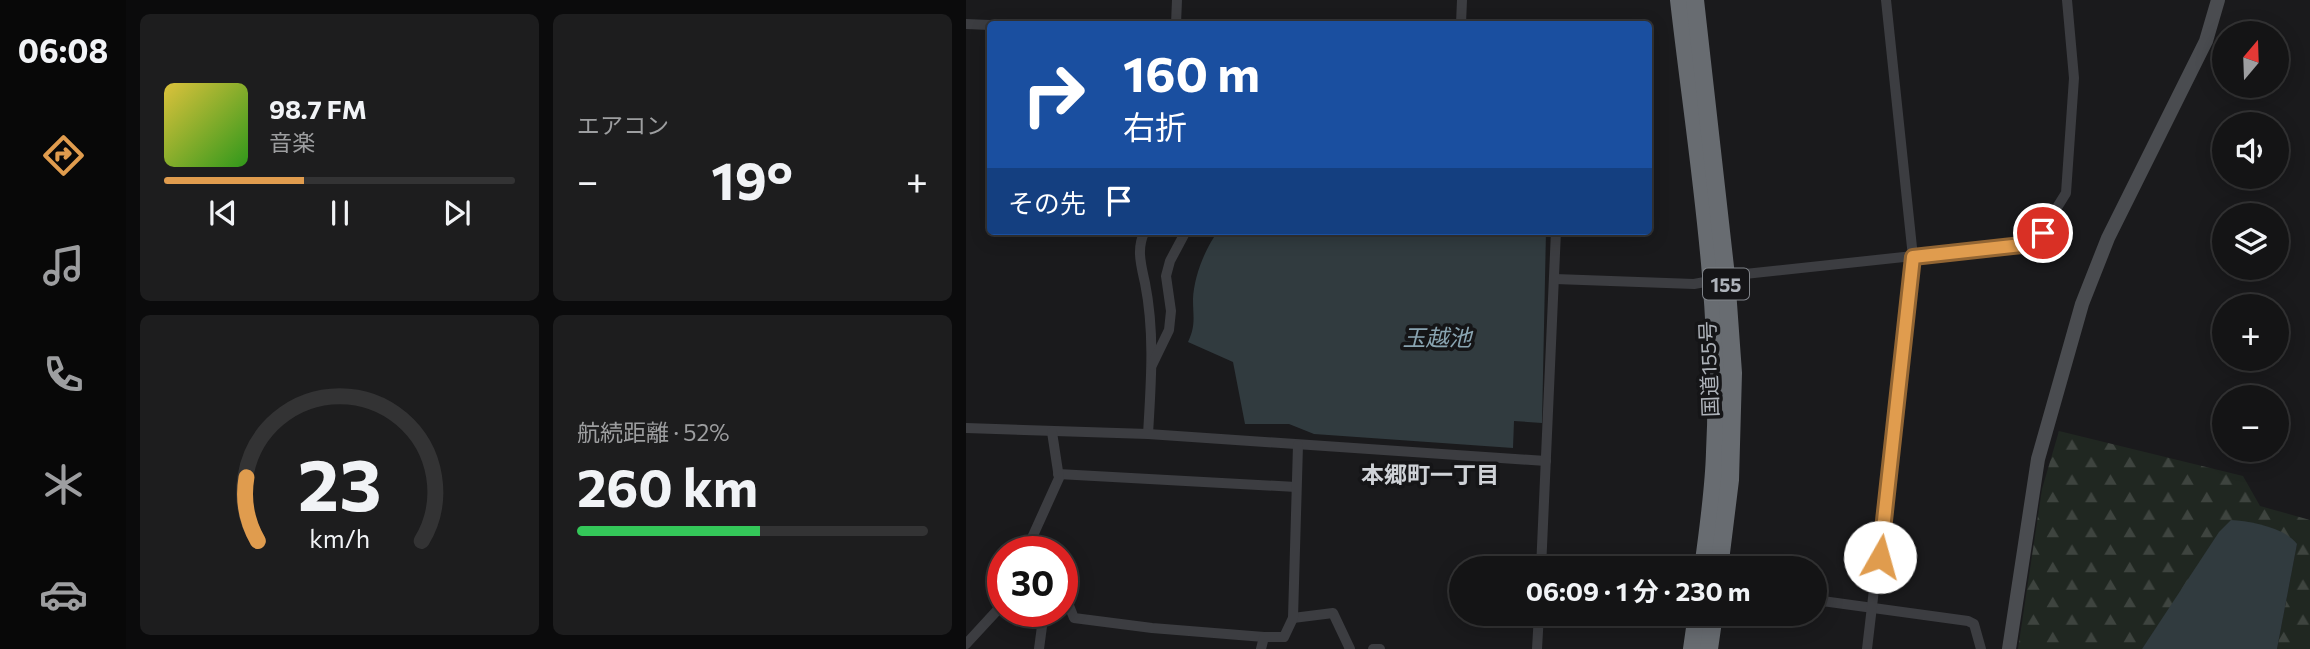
<!DOCTYPE html>
<html lang="ja">
<meta charset="utf-8">
<style>
:root{--surface:#141415;--page:#1d1d1e;--text:#f1f3f6;--muted:#9d9ea0;--line:#333334;--accent:#e09c4e}
body{margin:0;font-family:Commissioner,"Noto Sans JP",sans-serif;background:var(--page);color:var(--text);height:100vh;display:flex;flex-direction:column;font-size:26px;white-space:nowrap}
*{box-sizing:border-box;margin:0}
p{font-size:23px;color:var(--muted)}
.icon{flex:none;width:38px;height:38px;fill:none;stroke:currentColor;stroke-width:2;stroke-linecap:round;stroke-linejoin:round}
.map{position:relative;flex:1;overflow:hidden}
.drawer{display:flex;flex-direction:column;gap:14px;padding:14px;background:#0b0b0c;width:840px}
.drawer>*{flex:none}
.guide{position:absolute;left:21px;top:21px;width:665px;height:214px;border-radius:7px;box-shadow:0 4px 18px #0003,0 0 0 2px var(--line);background:#1a4fa0;color:#fff;overflow:hidden}
.needle{width:46px;rotate:19deg}
.fabs{position:absolute;left:1246px;top:21px;display:grid;gap:14px}
.fabs a{display:grid;place-items:center;width:77px;height:77px;border-radius:50%;background:var(--surface);box-shadow:0 4px 18px #0003,0 0 0 2px var(--line);font-size:35px}
.speed{position:absolute;left:21px;top:536px;display:flex;gap:14px;font-size:35px;font-weight:700;text-align:center}
.speed>*{display:grid;place-content:center;width:91px;height:91px;border-radius:50%;background:var(--surface);box-shadow:0 4px 18px #0003,0 0 0 2px var(--line);line-height:1}
.speed .limit{border:10px solid #d22;background:#fff;color:#111}
.pin{position:absolute;display:grid;place-items:center;width:60px;height:60px;color:#fff;margin:-30px;border:4px solid #fff;border-radius:50%;box-shadow:0 2px 7px #0007}
.me{position:absolute;width:77px;margin:-38px;rotate:7deg;stroke-linejoin:round;filter:drop-shadow(0 0 5px #0008)}
.turn{display:flex;align-items:center;gap:24px;height:147px;padding:0 21px;font-size:32px}
.turn .icon{width:91px;height:91px;stroke-width:2.5}
.turn b{display:block;font-size:49px;line-height:60px}
.then{display:flex;align-items:center;height:66px;padding:0 21px;background:#0003;gap:14px;font-size:26px}
.big{font-size:52px;font-weight:700;line-height:1.1}
.drawer .card{flex:1;display:flex;flex-direction:column;justify-content:center;gap:10px;min-width:0;padding:0 24px;border-radius:10px;background:var(--page)}
.drawer .dial{align-items:center;gap:0}
.dial svg{height:182px;overflow:visible;fill:none;stroke:var(--line);stroke-width:7;stroke-linecap:round;text-anchor:middle}
.dial text{fill:var(--text);stroke:none}
.song{display:flex;align-items:center;gap:21px}
.cover{width:84px;height:84px;border-radius:10px;background:linear-gradient(135deg,hsl(50 70% 55%),hsl(110 70% 35%))}
.played{height:7px;border-radius:4px;background:linear-gradient(90deg,var(--accent) 40%,var(--line) 40%)}
.keys{display:flex;justify-content:space-around;direction:ltr}
.heat{display:flex;justify-content:space-between;align-items:center;font-size:38px;direction:ltr}
.charge{height:10px;border-radius:5px;background:linear-gradient(90deg,#34c759 52%,var(--line) 0)}
.drawer .tiles{flex:1;display:grid;gap:14px;grid-template-columns:repeat(2,1fr)}
.trip{position:absolute;left:483px;top:556px;width:378px;height:70px;border-radius:35px;background:var(--surface);box-shadow:0 4px 18px #0003,0 0 0 2px var(--line);font-weight:700;line-height:70px;text-align:center}
main{display:flex;flex:1;min-height:0}
.dock{display:flex;flex-direction:column;width:126px;justify-content:space-around;align-items:center;background:#080808;color:var(--muted)}
.dock .icon{width:49px;height:49px}
.dock .current{color:var(--accent)}
.dock b{font-size:32px;color:var(--text)}
.map>svg:first-child{display:block}
.forest{fill:url(#forest-firs)}
.water{fill:#313b3f}
.lines{fill:none;stroke-linecap:round;stroke-linejoin:round}
.street{stroke:#3c3d41;stroke-width:10}
.secondary{stroke:#4a4c50;stroke-width:14}
.highway{stroke:#686c71;stroke-width:18}
.route-casing{stroke:#926533;stroke-width:18}
.route{stroke:#e09c4e;stroke-width:12}
.labels{text-anchor:middle;dominant-baseline:central;stroke-width:7;stroke-linejoin:round;paint-order:stroke}
.shield{fill:#151517;stroke:#808489;stroke-width:2}
.shield-label{font-size:19px;font-weight:bold;fill:#aeb3ba}
.street-label{font-size:21px;fill:#aeb3ba;stroke:#151517}
.water-label{font-size:23px;font-style:italic;fill:#89a4b1;stroke:#151517}
.neighbourhood-label{font-size:23px;font-weight:bold;fill:#cfd2d7;stroke:#151517}
</style>
<main>
<nav class="dock">
<b>06:08</b>
<svg class="icon current" aria-label="directions" viewBox="0 0 24 24"><path d="M12 3l9 9-9 9-9-9zM9 14v-3h6M13 9l2 2-2 2"/></svg>
<svg class="icon" aria-label="music" viewBox="0 0 24 24"><path d="M9 18V5l10-2v13"/><circle cx="6" cy="18" r="3"/><circle cx="16" cy="16" r="3"/></svg>
<svg class="icon" aria-label="phone" viewBox="0 0 24 24"><path d="M5 4h4l2 5-3 2q2 4 5 5l2-3 5 2v4C11 20 4 13 5 4z"/></svg>
<svg class="icon" aria-label="climate" viewBox="0 0 24 24"><path d="M12 3v18M4 7l16 10M4 17L20 7"/></svg>
<svg class="icon" aria-label="car" viewBox="0 0 24 24"><path d="M5 17H2v-5l4-1 3-4h7l3 4 3 1v5h-3M9 17h6M6 11h13"/><circle cx="7" cy="17" r="2"/><circle cx="17" cy="17" r="2"/></svg>
</nav>
<section class="drawer">
<div class="tiles">
<div class="card">
<div class="song"><i class="cover"></i><div><b>98.7 FM</b><p>音楽</p></div></div>
<div class="played"></div>
<div class="keys"><svg class="icon" aria-label="previous" viewBox="0 0 24 24"><path d="M18 5L8 12l10 7zM5 5v14"/></svg><svg class="icon" aria-label="pause" viewBox="0 0 24 24"><path d="M8 5v14M16 5v14"/></svg><svg class="icon" aria-label="next" viewBox="0 0 24 24"><path d="M6 5l10 7-10 7zM19 5v14"/></svg></div>
</div>
<div class="card"><p>エアコン</p>
<div class="heat"><a>−</a><b class="big">19°</b><a>+</a></div>
</div>
<div class="card dial"><svg viewBox="0 0 100 80">
<path d="M14 69A42 42 0 1 1 86 69"/>
<path d="M14 69A42 42 0 0 1 9 41" stroke="#e09c4e"/>
<text x="50" y="56" font-size="32" font-weight="700">23</text>
<text x="50" y="72" font-size="11">km/h</text>
</svg></div>
<div class="card"><p>航続距離 · 52%</p><b class="big">260 km</b><div class="charge"></div></div>
</div>
</section>
<div class="map">
<svg width="1344" height="649" viewBox="0 0 1344 649">
<defs>
<pattern id="forest-firs" width="22" height="20" patternUnits="userSpaceOnUse" patternTransform="scale(1.75)"><rect width="22" height="20" fill="#202721"/><path d="M5 1l3.5 6h-7zM16 11l3.5 6h-7z" fill="#3e443f"/></pattern>
</defs>
<rect width="100%" height="100%" fill="#1a1a1c"/>
<path class="forest" d="M1093 431 1277 476 1294 506 1344 520V649H1311L1331 544 1188 632 1176 649H1052L1076 489Z"/>
<g class="water">
<path d="M252 231H580L576 423 548 421 547 448 348 434 323 424H279L267 362 222 342C230 325 227 317 227 299 228 276 239 249 252 231Z"/>
<path d="M1265 520C1284 521 1320 528 1331 544L1311 649H1176L1253 532Z"/>
</g>
<g class="lines">
<g class="street">
<path d="M0 24 24 25"/>
<path d="M210 24 211 0"/>
<path d="M495 24 496 0"/>
<path d="M179 231C170 248 175 265 179 283 189 333 185 383 182 434"/>
<path d="M760 276 1069 243 1100 193 1108 78 1101 0"/>
<path d="M589 279 728 284 744 281"/>
<path d="M186 365 203 330 205 311 200 276 204 261 220 231"/>
<path d="M0 428 182 434 580 461"/>
<path d="M92 474 330 487"/>
<path d="M60 551 93 478 86 432"/>
<path d="M575 569 590 231"/>
<path d="M96 599 102 603 108 618 186 628 298 637"/>
<path d="M849 600 1002 621 1008 624 1015 649"/>
<path d="M327 618 367 613 384 649"/>
<path d="M0 644 37 604"/>
<path d="M73 649 78 611"/>
<path d="M295 649 298 637H318L327 618 332 445"/>
<path d="M407 649H414"/>
<path d="M571 649 573 614"/>
<path d="M901 649 947 257 920 0"/>
</g>
<path class="secondary" d="M1043 649 1072 459 1116 304 1142 238 1240 41 1252 0"/>
<g class="highway">
<path d="M713 0C730 149 757 302 749 452 748 491 742 530 737 569"/>
<path d="M729 0 760 276 767 373 764 480 753 569"/>
<path d="M726 649 731 614"/>
<path d="M743 649 748 614"/>
</g>
</g>
<g class="lines">
<defs>
<path id="route" d="M914 557 947 257 1065 244 1077 233"/>
</defs>
<use href="#route" class="route-casing"/>
<use href="#route" class="route"/>
</g>
<g class="labels">
<rect class="shield" x="737" y="268.5" width="46" height="31" rx="5"/>
<g class="shield-label">
<text x="760" y="284">155</text>
</g>
<g class="street-label">
<text transform="translate(742 369) rotate(-92)">国道155号</text>
</g>
<g class="water-label">
<text x="471" y="337">玉越池</text>
</g>
<g class="neighbourhood-label">
<text x="464" y="474">本郷町一丁目</text>
</g>
</g>
</svg>
<div class="fabs">
<a><svg class="needle" viewBox="-14 -14 28 28"><path d="M0-13l5 13h-10z" fill="#e53935"/><path d="M0 13l5-13h-10z" fill="#9d9ea0"/></svg></a>
<a><svg class="icon" aria-label="sound" viewBox="0 0 24 24"><path d="M4 9h4l5-4v14l-5-4H4zM17 9q2 3 0 6"/></svg></a>
<a><svg class="icon" aria-label="layers" viewBox="0 0 24 24"><path d="M12 4l9 5-9 5-9-5zM3 14l9 5 9-5"/></svg></a>
<a>+</a>
<a>−</a>
</div>
<div class="speed"><div class="limit">30</div></div>
<div class="pin" style="left:1077px;top:233px;background:#d93025"><svg class="icon" aria-label="arrive" viewBox="0 0 24 24"><path d="M6 21V4h12l-3 4 3 4H6"/></svg></div>
<svg class="me" style="left:914px;top:557px" viewBox="-20 -20 40 40"><circle r="19" fill="#fff"/><path d="M0-13L10 11 0 6-10 11z" fill="#e09c4e"/></svg>
<div class="trip">06:09 · 1 分 · 230 m</div>
<div class="guide">
<div class="turn"><svg class="icon" aria-label="right" viewBox="0 0 24 24"><path d="M7 20v-9h11M14 6l5 5-5 5"/></svg><div><b>160 m</b>右折</div></div>
<div class="then">その先<svg class="icon" aria-label="arrive" viewBox="0 0 24 24"><path d="M6 21V4h12l-3 4 3 4H6"/></svg></div>
</div>
</div>
</main>
